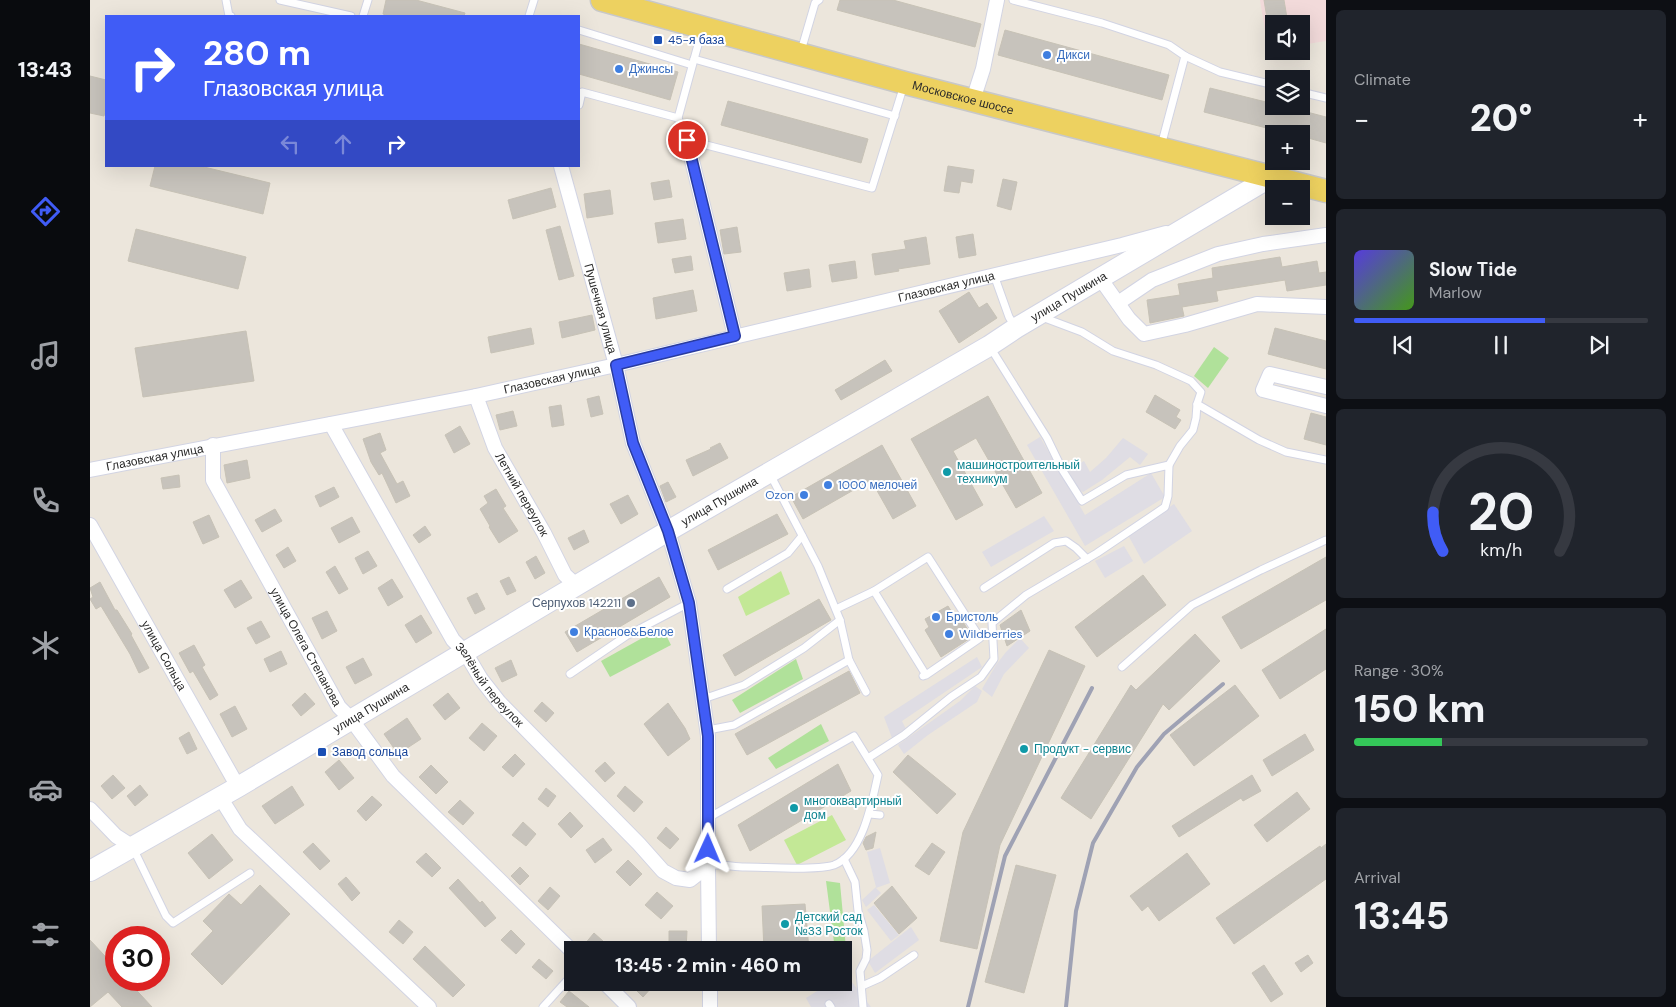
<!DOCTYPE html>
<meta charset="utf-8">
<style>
:root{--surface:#171b24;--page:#20242c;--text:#f1f3f6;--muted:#9ea1a6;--line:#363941;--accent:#405cf6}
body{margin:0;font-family:"DM Sans",sans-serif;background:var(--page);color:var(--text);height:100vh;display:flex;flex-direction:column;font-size:19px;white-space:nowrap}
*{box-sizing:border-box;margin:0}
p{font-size:16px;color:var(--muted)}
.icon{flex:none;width:28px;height:28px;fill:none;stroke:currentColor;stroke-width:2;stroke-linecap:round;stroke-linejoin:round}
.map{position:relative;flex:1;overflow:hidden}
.details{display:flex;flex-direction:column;gap:10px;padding:10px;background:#0d0f14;width:350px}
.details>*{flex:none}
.guide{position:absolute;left:15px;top:15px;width:475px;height:152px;border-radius:0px;box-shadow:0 5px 20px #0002;background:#405cf6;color:#fff;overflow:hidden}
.fabs{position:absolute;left:1175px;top:15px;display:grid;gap:10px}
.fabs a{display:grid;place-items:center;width:45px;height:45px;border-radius:0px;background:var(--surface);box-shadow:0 5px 20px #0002;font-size:25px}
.speed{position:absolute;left:15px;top:926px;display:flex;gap:10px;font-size:25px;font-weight:700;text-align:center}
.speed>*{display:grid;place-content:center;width:65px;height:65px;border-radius:50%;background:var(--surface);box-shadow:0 5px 20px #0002;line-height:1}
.speed .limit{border:8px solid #d22;background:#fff;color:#111}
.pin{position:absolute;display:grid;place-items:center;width:42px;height:42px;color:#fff;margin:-21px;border:2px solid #fff;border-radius:50%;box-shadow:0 1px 5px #0007}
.me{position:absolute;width:55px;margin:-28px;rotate:1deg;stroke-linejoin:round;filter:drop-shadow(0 0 4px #0008)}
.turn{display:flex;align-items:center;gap:18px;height:105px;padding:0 15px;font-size:22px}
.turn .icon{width:65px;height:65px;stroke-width:2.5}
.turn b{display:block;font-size:35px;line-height:42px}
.lanes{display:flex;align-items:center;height:48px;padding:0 15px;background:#0003;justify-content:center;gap:25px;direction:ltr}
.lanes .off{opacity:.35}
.big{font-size:38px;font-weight:800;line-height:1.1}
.details .widget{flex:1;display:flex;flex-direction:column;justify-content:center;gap:8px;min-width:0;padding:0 18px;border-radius:8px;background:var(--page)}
.details .dial{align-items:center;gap:0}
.dial svg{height:130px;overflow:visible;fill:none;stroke:var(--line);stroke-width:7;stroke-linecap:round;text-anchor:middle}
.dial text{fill:var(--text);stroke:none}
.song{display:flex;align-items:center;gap:15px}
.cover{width:60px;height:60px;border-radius:8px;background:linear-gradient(135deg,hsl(250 70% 55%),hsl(100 70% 35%))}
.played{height:5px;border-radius:2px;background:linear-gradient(90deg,var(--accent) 65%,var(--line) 65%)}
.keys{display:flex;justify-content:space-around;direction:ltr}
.heat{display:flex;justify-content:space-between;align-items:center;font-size:28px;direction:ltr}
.charge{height:8px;border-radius:4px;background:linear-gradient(90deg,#34c759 30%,var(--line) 0)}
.trip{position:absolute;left:474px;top:941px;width:288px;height:50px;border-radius:0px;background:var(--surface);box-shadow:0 5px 20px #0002;font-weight:800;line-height:50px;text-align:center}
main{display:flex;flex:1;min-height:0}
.dock{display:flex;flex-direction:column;width:90px;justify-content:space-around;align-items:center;background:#090b0e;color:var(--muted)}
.dock .icon{width:35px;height:35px}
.dock .active{color:var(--accent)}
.dock b{font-size:22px;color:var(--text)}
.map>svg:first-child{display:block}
.industrial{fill:#dfdde4}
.medical{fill:#f2dada}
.green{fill:#b0e19a}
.pitch{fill:#c3e896}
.building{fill:#c7c3bc;stroke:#c7c2b6}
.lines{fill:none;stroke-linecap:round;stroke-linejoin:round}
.lane-casing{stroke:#d2d4e3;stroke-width:9}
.street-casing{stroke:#d2d4e3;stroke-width:16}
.secondary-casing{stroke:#d2d4e3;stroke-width:22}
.primary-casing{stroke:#c8c8c8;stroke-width:25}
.lane{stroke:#fff;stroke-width:7}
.street{stroke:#fff;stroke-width:14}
.secondary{stroke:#fff;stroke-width:20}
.primary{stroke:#edd160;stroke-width:22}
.rail{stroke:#9fa2b4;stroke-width:4}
.route-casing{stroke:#2a3ca0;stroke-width:12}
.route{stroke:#405cf6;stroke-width:9}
.transit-dot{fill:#1a4fb4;stroke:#fff;stroke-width:2}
.shop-dot{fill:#3f7fe0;stroke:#fff;stroke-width:2}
.culture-dot{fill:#0f9aa8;stroke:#fff;stroke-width:2}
.service-dot{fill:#5c6f8a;stroke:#fff;stroke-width:2}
.labels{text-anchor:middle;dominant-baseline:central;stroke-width:4;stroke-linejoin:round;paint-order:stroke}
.transit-label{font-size:12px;fill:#164399;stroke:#fff;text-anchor:start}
.shop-label{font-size:12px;fill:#366cbe;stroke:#fff;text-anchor:start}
.street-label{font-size:12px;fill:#2a2a2a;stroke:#fff}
.culture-label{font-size:12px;fill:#0d838f;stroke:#fff;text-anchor:start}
.service-label{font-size:12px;fill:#4e5e75;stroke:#fff;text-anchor:end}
</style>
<main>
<nav class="dock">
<b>13:43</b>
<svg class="icon active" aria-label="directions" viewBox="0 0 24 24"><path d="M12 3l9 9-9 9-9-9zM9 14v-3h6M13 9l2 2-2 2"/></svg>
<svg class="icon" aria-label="music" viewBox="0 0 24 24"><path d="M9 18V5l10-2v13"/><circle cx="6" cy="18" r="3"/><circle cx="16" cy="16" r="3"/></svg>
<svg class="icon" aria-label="phone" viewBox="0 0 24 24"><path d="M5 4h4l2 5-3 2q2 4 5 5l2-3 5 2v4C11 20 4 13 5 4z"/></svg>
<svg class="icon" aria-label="climate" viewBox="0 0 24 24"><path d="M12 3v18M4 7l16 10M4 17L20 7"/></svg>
<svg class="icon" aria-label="car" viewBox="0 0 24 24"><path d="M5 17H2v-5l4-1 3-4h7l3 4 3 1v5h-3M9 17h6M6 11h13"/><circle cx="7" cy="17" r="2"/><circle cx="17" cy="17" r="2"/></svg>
<svg class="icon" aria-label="filters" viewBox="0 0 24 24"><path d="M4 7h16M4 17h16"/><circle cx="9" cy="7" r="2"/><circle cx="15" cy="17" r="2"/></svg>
</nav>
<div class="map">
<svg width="1236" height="1007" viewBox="0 0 1236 1007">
<rect width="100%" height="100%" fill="#ece6dc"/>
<g class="industrial">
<path d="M950 437 995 515 1061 473 1075 497 995 546 937 445Z"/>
<path d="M1033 438 1058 454 1050 465 1040 457 1012 480 993 492 989 489 978 470 994 461 1000 472 1016 458Z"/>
<path d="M1084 504 1102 531 1054 564 1038 535Z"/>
<path d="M954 516 964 531 901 567 892 552Z"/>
<path d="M1034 546 1043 561 1015 578 1005 561Z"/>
<path d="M930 638 939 648 914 674 902 697 892 689 906 665 916 652Z"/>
<path d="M887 657 892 667 812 721 816 729 802 738 794 717Z"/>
<path d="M885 686 892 691 887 702 838 735 814 754 808 745 870 701Z"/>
<path d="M790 848 800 883 786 888 791 893 776 907 772 900 786 887 777 852Z"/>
<path d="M784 905 809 935 801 941 777 910Z"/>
<path d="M821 927 829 940 785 973 778 961Z"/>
<path d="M755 973 781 1007H721L716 998 740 983 752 982 753 975Z"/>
</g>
<path class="medical" d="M1170 0H1236V41L1211 45V24H1184V49L1178 50Z"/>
<g class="green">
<path d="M1124 347 1139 358 1118 388 1104 376Z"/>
<path d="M572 627 581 645 520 677 511 661Z"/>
<path d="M706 659 713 679 650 713 642 700Z"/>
<path d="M731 724 739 741 686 769 678 758Z"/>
<path d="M736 881 750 883 758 970 753 971 752 950H745Z"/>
</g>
<g class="pitch">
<path d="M691 571 700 594 656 616 648 597Z"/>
<path d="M742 815 756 840 707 865 694 840Z"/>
</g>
<g class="building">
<path d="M296 0H326L375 13 374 16H299L293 14Z"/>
<path d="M750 0H803L891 24 885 47 747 10Z"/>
<path d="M1174 0H1194L1198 24H1178Z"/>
<path d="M915 30 1079 75 1072 100 908 55Z"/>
<path d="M489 44 588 72 580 100 489 74Z"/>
<path d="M0 76 16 80V107L14 116 0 113Z"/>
<path d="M1120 88 1184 104V106H1194L1236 117V143L1211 136V134H1200L1114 112Z"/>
<path d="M638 101 778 139 771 163 631 125Z"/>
<path d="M65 166H110L180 183 173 214 60 186Z"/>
<path d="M858 166 884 170 882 183 871 181 869 193 854 191Z"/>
<path d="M913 179 927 182 921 210 907 206Z"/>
<path d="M579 180 582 197 564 200 561 183Z"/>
<path d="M461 188 466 207 423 219 418 200Z"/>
<path d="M520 190 523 214 497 218 494 194Z"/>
<path d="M593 219 596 239 568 243 565 223Z"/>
<path d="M470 226 484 276 469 280 456 230Z"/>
<path d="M647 227 651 252 634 254 630 230Z"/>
<path d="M46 229 156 257 148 289 38 261Z"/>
<path d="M883 234 886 255 869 258 866 237Z"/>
<path d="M836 237 840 264 808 269 809 271 785 275 782 254 816 249 814 241Z"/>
<path d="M601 256 603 270 585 273 582 259Z"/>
<path d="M1190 257 1192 267 1227 261 1229 273 1236 272V285L1197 291 1195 280 1126 291 1128 301 1092 307 1094 316 1060 323 1057 300 1090 295 1088 284 1123 278 1122 268Z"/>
<path d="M765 261 767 278 742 282 739 265Z"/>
<path d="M719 269 721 287 697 291 694 273Z"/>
<path d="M603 290 607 311 566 319 563 298Z"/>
<path d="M879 292 889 308 897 303 907 318 869 343 849 311Z"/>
<path d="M502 315 505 330 472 338 469 322Z"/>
<path d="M441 328 444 344 401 353 398 337Z"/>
<path d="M1185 328 1236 341V369L1178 354Z"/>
<path d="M156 331 164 381 53 397 45 348Z"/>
<path d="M795 360 802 371 751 400 745 390Z"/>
<path d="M1065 395 1090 410 1086 417 1091 420 1085 429 1056 412Z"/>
<path d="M509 396 513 414 501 417 497 399Z"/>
<path d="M898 396 952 493 926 508 886 438 863 451 893 505 866 520 821 439Z"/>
<path d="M471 405 474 425 462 427 459 407Z"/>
<path d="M423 411 427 426 410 430 406 415Z"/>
<path d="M1221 413 1236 417V445L1214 439Z"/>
<path d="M370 426 380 444 364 453 355 435Z"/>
<path d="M290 433 296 450 290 453 307 484 313 481 320 496 306 503 292 473 289 475 281 462 273 439Z"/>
<path d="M630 443 638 458 603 476 596 460 621 449 620 448Z"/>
<path d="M792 445 826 506 803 519 781 480 713 519 701 497Z"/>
<path d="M157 460 160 478 137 483 134 465Z"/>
<path d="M89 475 90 487 73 489 71 478Z"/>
<path d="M578 482 586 497 576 502 570 486Z"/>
<path d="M244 487 249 497 230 507 225 496Z"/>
<path d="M406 489 416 506 413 508 428 531 409 543 399 527 400 526 390 509 398 503 394 496Z"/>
<path d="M538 495 548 514 531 524 520 504Z"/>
<path d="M185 509 192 521 172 532 165 520Z"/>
<path d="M687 514 698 534 628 570 618 550Z"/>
<path d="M119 515 129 537 113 544 103 522Z"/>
<path d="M262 517 270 532 249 543 241 528Z"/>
<path d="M335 526 341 535 329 543 323 535Z"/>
<path d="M494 530 499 542 484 550 478 538Z"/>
<path d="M198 547 206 561 194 568 186 555Z"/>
<path d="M278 551 287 566 273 574 265 558Z"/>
<path d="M446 556 455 573 445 579 436 562Z"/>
<path d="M1236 557V600L1151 649 1132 617Z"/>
<path d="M245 566 258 589 249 594 236 572Z"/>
<path d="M1053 575 1076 605 1007 657 985 627Z"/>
<path d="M419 577 426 591 417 595 410 581Z"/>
<path d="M569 577 580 597 487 652 475 632Z"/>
<path d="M302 579 313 597 298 606 288 588Z"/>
<path d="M151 580 162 598 145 608 134 590Z"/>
<path d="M10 582 25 610H27L42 634 41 635 59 668 49 673 40 654 11 606 6 609 0 599 3 597 0 588Z"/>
<path d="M387 593 395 609 385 614 377 598Z"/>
<path d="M729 599 741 620 645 676 633 655Z"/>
<path d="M858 606 868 622 872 620 882 637 851 657 835 630 839 627 835 619Z"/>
<path d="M931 610 940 631 917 646 910 625Z"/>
<path d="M237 611 247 631 232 639 222 618Z"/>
<path d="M331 615 342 633 326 643 315 625Z"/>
<path d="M171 621 180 637 166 644 157 628Z"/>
<path d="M1236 629V669L1190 699 1172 670Z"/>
<path d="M1105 634 1130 661 1079 710 1073 704 1001 819 971 798 1041 685 1046 690Z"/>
<path d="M104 645 115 665 112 667 128 695 120 700 103 671 100 673 89 653Z"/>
<path d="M959 650 995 666 910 845 887 949 850 941 873 832Z"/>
<path d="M191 651 197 664 180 672 174 659Z"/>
<path d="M273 658 282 675 265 684 256 667Z"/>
<path d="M421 660 427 675 412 682 405 668Z"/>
<path d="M759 671 770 693 657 755 645 734Z"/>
<path d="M1145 685 1169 716 1104 766 1080 735Z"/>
<path d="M215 693 225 704 211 716 202 705Z"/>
<path d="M358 693 370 708 355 720 343 705Z"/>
<path d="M452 702 464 713 456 722 444 711Z"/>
<path d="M578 703 595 728 600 739 578 756 554 724Z"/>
<path d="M145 706 157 729 142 737 130 714Z"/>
<path d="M317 718 331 739 308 754 294 734Z"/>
<path d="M392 723 407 736 394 751 379 738Z"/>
<path d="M99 732 107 749 97 754 89 738Z"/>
<path d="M1215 734 1224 750 1182 776 1173 760Z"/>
<path d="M425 754 435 764 423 777 412 767Z"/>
<path d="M818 755 866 794 847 814 803 772Z"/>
<path d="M249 760 264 778 249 790 235 772Z"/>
<path d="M515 762 525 773 515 782 505 771Z"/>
<path d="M748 764 761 791 660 851 648 825Z"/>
<path d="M341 765 358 782 346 794 329 777Z"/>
<path d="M23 775 35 788 22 799 11 786Z"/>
<path d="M1162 775 1171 791 1153 801 1151 798 1089 837 1082 826Z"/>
<path d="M50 785 58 795 45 806 37 796Z"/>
<path d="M202 786 214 805 185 824 172 806Z"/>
<path d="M535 786 553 802 544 812 527 796Z"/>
<path d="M456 788 466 796 458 807 448 799Z"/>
<path d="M1207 792 1220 809 1177 842 1164 825Z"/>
<path d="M282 796 292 805 276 821 267 811Z"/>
<path d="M370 800 384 813 373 825 358 812Z"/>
<path d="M480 812 493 826 481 838 468 824Z"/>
<path d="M433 822 446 834 436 846 422 835Z"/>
<path d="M576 827 589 839 580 849 567 838Z"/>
<path d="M786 832 783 848 776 850 773 843 776 837Z"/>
<path d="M122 834 143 860 119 879 98 853Z"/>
<path d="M513 838 522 850 505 863 496 850Z"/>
<path d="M223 843 240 861 230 870 213 852Z"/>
<path d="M842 843 855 852 839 875 825 866Z"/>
<path d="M1236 844V879L1144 944 1126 918 1230 846 1231 848Z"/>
<path d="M336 853 351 868 342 877 326 862Z"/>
<path d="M1097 853 1120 884 1069 921 1058 906 1052 911 1040 896Z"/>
<path d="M538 860 552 874 540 886 526 872Z"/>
<path d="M926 865 966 875 934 993 895 982Z"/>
<path d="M430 867 439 876 430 885 421 876Z"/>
<path d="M256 877 270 893 262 901 248 884Z"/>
<path d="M368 879 390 903 392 901 406 918 395 927 359 888Z"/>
<path d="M170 885 200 914 132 985 101 954 123 931 113 921 139 894 151 905Z"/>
<path d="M802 886 827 918 809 934 784 903Z"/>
<path d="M460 887 470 896 458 910 448 901Z"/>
<path d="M567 892 583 906 571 919 555 905Z"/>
<path d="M715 904 719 950H674L672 906Z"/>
<path d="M309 920 323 932 313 944 299 932Z"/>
<path d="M421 930 435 944 426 954 411 940Z"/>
<path d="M579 931H597L596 950H579Z"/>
<path d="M504 933 523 950H500L494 945Z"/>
<path d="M0 940 26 968V980H37L62 1007H32L18 992 0 1007Z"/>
<path d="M335 946 375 985 363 997 323 959Z"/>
<path d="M1218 955 1223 963 1211 972 1205 963Z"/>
<path d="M449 959 463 971 456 979 442 967Z"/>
<path d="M1174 965 1193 994 1181 1002 1162 973Z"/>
<path d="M538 982H557L562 987 553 997Z"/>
<path d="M479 991 499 1007H477L470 1002Z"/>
</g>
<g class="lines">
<defs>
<g id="lane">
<path d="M136 0 139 16H141"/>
<path d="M190 0 261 16"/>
<path d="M923 0 1012 23 1079 45 1095 56 1130 72 1184 85"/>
<path d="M273 16 278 0"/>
<path d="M439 16 444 0"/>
<path d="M489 30 602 65"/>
<path d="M612 30 588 118 597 140 782 188 814 85"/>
<path d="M711 51 725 3 729 0"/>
<path d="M604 59 805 116"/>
<path d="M1211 92 1236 98"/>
<path d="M489 105 492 92 588 118"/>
<path d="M1071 146 1095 56"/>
<path d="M904 275 919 317 926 328"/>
<path d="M952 317 992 332 1023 351 1066 365 1101 381 1111 392 1107 404 1106 418 1103 430 1090 446 1079 465"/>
<path d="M1107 404 1169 440 1196 452 1236 460"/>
<path d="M680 474 728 566 750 620 759 660 776 692"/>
<path d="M894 588 964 543 976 541 986 548 997 559"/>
<path d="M637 589 698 553 712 536"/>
<path d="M746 609 784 591"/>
<path d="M1032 667 1102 605 1171 570 1236 540"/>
<path d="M480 674 536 636 599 603"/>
<path d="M833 676 836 675 890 638 838 557 784 591 836 675"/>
<path d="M613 699 654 685 714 648 750 620"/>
<path d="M618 730 644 725 759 660"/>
<path d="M778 758 814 735 861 697 891 677 904 659 902 623 936 595 1007 553 1075 507 1078 496 1079 465 1036 475 992 501 973 471 957 438 900 347"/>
<path d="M780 814 790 815"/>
<path d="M43 848 76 916 83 923 160 873"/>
<path d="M754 859 765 882 768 911 774 931 777 950 776 959 770 971 773 1007"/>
<path d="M618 866C631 863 642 867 655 867 677 867 725 871 744 865 773 854 782 802 788 775L764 736 618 818"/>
<path d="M772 986 790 978 824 955"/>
<path d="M739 1004 741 1007"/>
<path d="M453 1007 482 975"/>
</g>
<g id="street">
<path d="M883 100 893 69 907 0"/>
<path d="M597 140 645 336"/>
<path id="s1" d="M471 166 526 365 543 443 578 531 599 603 618 736V866L619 950"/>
<path d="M1010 278 1039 319 1054 334 1095 325 1167 304 1236 307"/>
<path d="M1028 303 1062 280 1128 254 1173 244 1236 235"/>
<path d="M1236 387 1180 374 1173 390 1236 406"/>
<path id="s2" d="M386 396 405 448 454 533 475 575 487 586"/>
<path id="s3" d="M241 424 363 640 375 652 391 679 409 702 549 844 573 871 586 878 600 880 618 866"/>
<path id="s4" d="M123 445V480L249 707 261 719 303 776 482 951"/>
<path id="s5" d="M0 470 386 396 526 365 1032 245 1076 233"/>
<path id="s6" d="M0 525 148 787"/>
<path d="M130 797 150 829 339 1007"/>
<path d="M0 809 26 836 43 847"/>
<path d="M514 982 539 1007"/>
<path d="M620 982V1007"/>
</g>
<g id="secondary">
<path id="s7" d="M0 871 148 787 578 531 899 346 926 328 1181 177"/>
</g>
<g id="primary">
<path id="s8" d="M512 0 815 83 1236 191"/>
</g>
</defs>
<use href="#lane" class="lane-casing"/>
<use href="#street" class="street-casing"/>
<use href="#secondary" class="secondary-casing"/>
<use href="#primary" class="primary-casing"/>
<use href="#lane" class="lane"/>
<use href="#street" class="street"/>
<use href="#secondary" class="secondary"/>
<use href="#primary" class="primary"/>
<g class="rail">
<path d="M878 1007 915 856 1002 688"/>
<path d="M976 1007 986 911 1003 843 1047 767 1074 734 1133 684"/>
</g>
</g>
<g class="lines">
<defs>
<path id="route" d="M597 140 645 336 526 365 543 443 578 531 599 603 618 736V849"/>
</defs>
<use href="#route" class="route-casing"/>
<use href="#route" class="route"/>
</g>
<g class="transit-dot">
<rect x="563" y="35" width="10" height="10" rx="2.5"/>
<rect x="227" y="747" width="10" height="10" rx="2.5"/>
</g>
<g class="shop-dot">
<circle cx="957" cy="55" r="5"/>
<circle cx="529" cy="69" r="5"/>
<circle cx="738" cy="485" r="5"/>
<circle cx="714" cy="495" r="5"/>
<circle cx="846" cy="617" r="5"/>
<circle cx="484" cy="632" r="5"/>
<circle cx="859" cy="634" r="5"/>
</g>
<g class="culture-dot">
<circle cx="857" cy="472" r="5"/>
<circle cx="934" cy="749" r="5"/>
<circle cx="704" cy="808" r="5"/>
<circle cx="695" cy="924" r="5"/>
</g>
<circle class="service-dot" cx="541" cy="603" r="5"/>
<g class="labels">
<g class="transit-label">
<text x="578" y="40">45-я база</text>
<text x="242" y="752">Завод сольца</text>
</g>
<g class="shop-label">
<text x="967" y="55">Дикси</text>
<text x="539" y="69">Джинсы</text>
<text x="748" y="485">1000 мелочей</text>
<text x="704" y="495" text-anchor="end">Ozon</text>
<text x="856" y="617">Бристоль</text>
<text x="494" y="632">Красное&amp;Белое</text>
<text x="869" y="634">Wildberries</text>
</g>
<g class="street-label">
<text stroke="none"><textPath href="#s8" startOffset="374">Московское шоссе</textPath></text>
<text stroke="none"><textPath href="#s5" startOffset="876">Глазовская улица</textPath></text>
<text stroke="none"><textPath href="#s7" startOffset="1135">улица Пушкина</textPath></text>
<text stroke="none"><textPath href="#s1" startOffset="148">Пушечная улица</textPath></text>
<text stroke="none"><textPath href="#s5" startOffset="471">Глазовская улица</textPath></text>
<text stroke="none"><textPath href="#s5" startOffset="66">Глазовская улица</textPath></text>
<text stroke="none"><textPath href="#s2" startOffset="109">Летний переулок</textPath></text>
<text stroke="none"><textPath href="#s7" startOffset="730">улица Пушкина</textPath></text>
<text stroke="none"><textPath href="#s4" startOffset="226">улица Олега Степанова</textPath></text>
<text stroke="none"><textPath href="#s6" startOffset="150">улица Сольца</textPath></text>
<text stroke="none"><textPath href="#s3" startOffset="306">Зелёный переулок</textPath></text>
<text stroke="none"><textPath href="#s7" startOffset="325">улица Пушкина</textPath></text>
</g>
<g class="culture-label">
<text x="867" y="465">машиностроительный<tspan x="867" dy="14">техникум</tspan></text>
<text x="944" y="749">Продукт - сервис</text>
<text x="714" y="801">многоквартирный<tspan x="714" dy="14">дом</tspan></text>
<text x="705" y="917">Детский сад<tspan x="705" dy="14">№33 Росток</tspan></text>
</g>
<g class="service-label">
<text x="531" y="603">Серпухов 142211</text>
</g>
</g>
</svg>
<div class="fabs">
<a><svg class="icon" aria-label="sound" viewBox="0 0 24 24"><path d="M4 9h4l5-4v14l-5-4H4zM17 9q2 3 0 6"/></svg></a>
<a><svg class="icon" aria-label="layers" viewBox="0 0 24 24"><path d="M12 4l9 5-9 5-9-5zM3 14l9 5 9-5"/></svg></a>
<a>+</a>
<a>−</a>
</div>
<div class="speed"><div class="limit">30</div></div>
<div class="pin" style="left:597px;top:140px;background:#d93025"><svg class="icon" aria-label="arrive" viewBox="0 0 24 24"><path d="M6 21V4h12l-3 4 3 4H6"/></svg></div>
<svg class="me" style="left:618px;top:849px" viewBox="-20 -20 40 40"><path d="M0-17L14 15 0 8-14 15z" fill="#405cf6" stroke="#fff" stroke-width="4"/></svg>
<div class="trip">13:45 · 2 min · 460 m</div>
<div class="guide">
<div class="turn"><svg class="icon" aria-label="right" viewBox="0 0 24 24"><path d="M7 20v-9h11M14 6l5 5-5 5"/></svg><div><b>280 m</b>Глазовская улица</div></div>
<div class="lanes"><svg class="icon off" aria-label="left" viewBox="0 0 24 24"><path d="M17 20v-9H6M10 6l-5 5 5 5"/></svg><svg class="icon off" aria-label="ahead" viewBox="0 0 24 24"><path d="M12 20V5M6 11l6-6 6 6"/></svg><svg class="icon" aria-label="right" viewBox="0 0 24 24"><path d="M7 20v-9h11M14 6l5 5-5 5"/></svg></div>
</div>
</div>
<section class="details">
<div class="widget"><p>Climate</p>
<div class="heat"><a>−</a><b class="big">20°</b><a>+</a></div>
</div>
<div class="widget">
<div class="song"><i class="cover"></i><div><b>Slow Tide</b><p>Marlow</p></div></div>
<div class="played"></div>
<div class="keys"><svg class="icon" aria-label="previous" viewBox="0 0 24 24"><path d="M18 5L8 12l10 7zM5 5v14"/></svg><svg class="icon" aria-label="pause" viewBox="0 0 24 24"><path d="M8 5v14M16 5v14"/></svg><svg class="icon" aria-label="next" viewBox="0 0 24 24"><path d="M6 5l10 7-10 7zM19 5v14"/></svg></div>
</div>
<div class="widget dial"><svg viewBox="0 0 100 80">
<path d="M14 69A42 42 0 1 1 86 69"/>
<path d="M14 69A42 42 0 0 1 8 45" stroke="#405cf6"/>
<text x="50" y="56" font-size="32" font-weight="700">20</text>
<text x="50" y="72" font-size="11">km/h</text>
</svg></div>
<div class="widget"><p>Range · 30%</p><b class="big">150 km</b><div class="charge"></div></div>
<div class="widget"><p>Arrival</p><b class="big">13:45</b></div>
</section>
</main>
